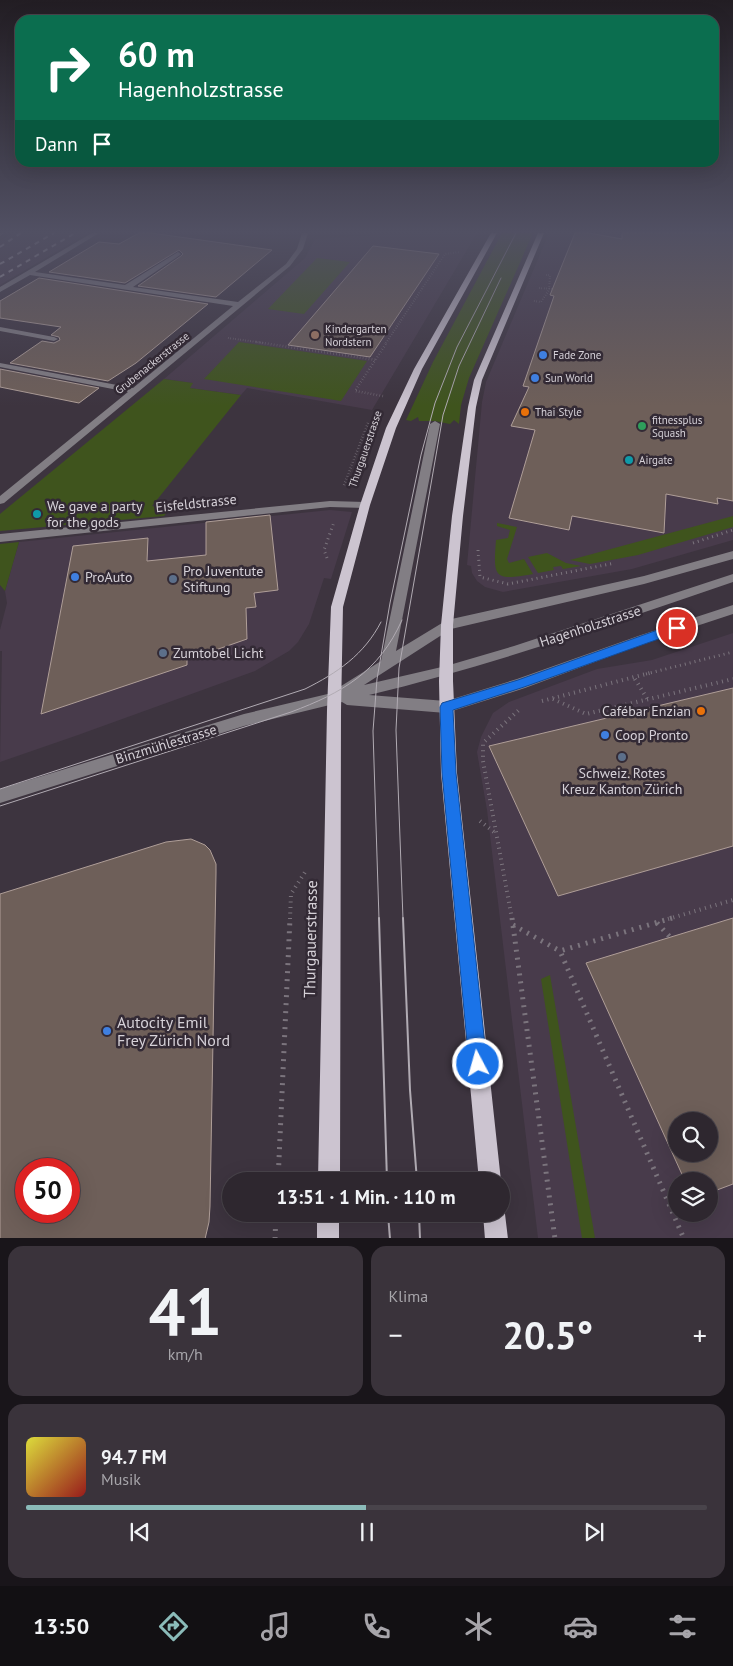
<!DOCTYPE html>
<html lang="de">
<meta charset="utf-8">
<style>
:root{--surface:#2e272f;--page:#3a333b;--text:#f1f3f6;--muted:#a7a5aa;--line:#49444b;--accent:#8bbbb9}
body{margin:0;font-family:"PT Sans",sans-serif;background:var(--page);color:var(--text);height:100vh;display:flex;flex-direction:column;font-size:19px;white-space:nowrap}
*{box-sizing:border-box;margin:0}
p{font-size:16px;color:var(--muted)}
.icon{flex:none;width:28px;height:28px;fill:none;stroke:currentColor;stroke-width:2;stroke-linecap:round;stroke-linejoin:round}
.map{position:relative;height:1238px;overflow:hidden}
.panel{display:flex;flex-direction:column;gap:8px;padding:8px;background:#19151a;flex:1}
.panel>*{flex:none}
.top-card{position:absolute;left:15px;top:15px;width:704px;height:152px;border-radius:15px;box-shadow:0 5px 20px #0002,0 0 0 1px var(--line);background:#0b6e4f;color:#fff;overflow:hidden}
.fabs{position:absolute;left:668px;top:1112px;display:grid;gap:10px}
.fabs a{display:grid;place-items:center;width:50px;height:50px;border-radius:50%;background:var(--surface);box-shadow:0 5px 20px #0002,0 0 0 1px var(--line);font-size:25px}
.speed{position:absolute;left:15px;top:1158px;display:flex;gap:10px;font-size:25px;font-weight:700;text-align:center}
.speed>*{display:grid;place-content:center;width:65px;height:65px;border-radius:50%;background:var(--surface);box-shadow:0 5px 20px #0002,0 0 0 1px var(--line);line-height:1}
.speed .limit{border:8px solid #d22;background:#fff;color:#111}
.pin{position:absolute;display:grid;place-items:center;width:42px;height:42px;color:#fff;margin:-21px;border:2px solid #fff;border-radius:50%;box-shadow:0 1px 5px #0007}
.me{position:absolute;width:55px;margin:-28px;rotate:354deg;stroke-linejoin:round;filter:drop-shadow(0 0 4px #0008)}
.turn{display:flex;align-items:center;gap:18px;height:105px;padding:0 20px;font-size:22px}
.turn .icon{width:65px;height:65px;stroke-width:2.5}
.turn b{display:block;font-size:35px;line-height:42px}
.then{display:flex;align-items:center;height:48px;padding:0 20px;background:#0003;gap:10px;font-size:19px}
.big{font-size:38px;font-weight:700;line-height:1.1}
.panel .card{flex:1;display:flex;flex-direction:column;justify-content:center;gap:8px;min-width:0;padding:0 18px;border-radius:15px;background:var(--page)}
.panel .dial{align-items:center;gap:0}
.dial b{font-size:65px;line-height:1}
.song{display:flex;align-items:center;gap:15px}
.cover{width:60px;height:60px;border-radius:8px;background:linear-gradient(135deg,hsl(60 70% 55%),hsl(0 70% 35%))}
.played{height:5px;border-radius:2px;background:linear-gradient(90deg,var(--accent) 50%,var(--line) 50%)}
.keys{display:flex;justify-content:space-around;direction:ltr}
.heat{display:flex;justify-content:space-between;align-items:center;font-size:28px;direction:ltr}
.panel .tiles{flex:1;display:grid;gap:8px;grid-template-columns:1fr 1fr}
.card:last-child{grid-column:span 2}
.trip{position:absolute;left:222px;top:1172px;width:288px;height:50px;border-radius:25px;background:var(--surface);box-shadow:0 5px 20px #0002,0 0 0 1px var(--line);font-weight:700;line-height:50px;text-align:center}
.dock{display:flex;height:80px;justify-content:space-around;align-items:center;background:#121013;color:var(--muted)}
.dock .icon{width:35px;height:35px}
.dock .selected{color:var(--accent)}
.dock b{font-size:22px;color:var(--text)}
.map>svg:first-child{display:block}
.built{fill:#483b4b;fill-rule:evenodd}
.green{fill:#3f541d}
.building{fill:#6e5f59;stroke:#af9e98;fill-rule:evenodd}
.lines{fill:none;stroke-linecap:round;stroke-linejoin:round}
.path-far4{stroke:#7b747d;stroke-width:2;stroke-dasharray:0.5 2;stroke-linecap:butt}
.path-far3{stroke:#7b747d;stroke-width:2.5;stroke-dasharray:0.5 2.5;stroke-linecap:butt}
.path-far2{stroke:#7b747d;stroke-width:3;stroke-dasharray:1 4;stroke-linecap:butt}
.path-far1{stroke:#7b747d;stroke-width:4;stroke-dasharray:1 4.5;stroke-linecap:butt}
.path{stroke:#7b747d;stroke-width:5;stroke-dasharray:2 6;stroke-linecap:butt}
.minor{fill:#827e84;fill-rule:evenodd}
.major{fill:#ccc4d0;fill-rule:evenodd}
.tram-far1{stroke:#b1abb3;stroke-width:1}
.tram{stroke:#b1abb3;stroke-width:2}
.rail{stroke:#b1abb3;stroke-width:2;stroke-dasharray:5 5;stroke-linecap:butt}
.route{fill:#1a73e8;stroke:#114b97}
.education-dot{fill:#8d6e63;stroke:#332a35;stroke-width:2}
.shop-dot{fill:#3f7fe0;stroke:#332a35;stroke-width:2}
.food-dot{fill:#e8710a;stroke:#332a35;stroke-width:2}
.leisure-dot{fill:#2e9e5b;stroke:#332a35;stroke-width:2}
.culture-dot{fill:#0f9aa8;stroke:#332a35;stroke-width:2}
.service-dot{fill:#5c6f8a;stroke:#332a35;stroke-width:2}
.labels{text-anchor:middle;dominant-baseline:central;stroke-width:5;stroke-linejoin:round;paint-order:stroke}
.far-poi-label{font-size:11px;fill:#d6d1d8;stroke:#332a35;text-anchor:start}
.far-street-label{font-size:11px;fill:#d6d1d8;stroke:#332a35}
.street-label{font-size:14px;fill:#d6d1d8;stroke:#332a35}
.poi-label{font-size:14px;fill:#d6d1d8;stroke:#332a35;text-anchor:start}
.near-street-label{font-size:16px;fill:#d6d1d8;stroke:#332a35}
.near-poi-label{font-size:16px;fill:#d6d1d8;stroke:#332a35;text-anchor:start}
</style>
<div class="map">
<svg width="733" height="1239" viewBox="0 0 733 1239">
<rect width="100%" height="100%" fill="#3d343f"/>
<g class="built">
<path d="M11 233H88L0 285V241Z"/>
<path d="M413 233H477L372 410 247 388 241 395 189 388 192 383 164 379 305 258 315 239Z"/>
<path d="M549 233H733V540L632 569 503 592 485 587 477 581 472 573 471 566 467 565 482 402 486 382Z"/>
<path d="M330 510 352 512 331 579 324 578 309 624 298 642 289 651 255 671 78 735 0 762 2 651H0V630L7 603 5 591 19 542Z"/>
<path d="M733 633V1238H538L487 810 477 752 481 737 493 713 509 702 597 669 652 660ZM676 1121H709V1154H676ZM676 1181H709V1214H676Z"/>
</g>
<g class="green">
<path d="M502 233H533L469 378 461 405 459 424 454 420 450 424 435 421H419L418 417 411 421 406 420 433 362Z"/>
<path d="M317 258 350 262 304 314 268 309Z"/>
<path d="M239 342 367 361 341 401 204 379Z"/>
<path d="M164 379 193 383 190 388 241 395 152 506 169 510 164 516 0 531V514Z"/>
<path d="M733 516V527L638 555 590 564 570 560Z"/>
<path d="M497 523 517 527 507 559 509 563 524 559 533 574C494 581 493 578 496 540L508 538 510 530 497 526Z"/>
<path d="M19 542 5 591 0 585V544Z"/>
<path d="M547 553 566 563 581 566 563 569 561 566 553 567 554 570 538 573 528 557Z"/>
<path d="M550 975 595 1238H582L541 979Z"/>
</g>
<g class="building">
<path d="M139 233H151L272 250 216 297 138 286 181 256 183 254 179 250 125 283 49 272 99 242 119 244Z"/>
<path d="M575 233H589L622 239V233H733V501L717 498 718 504 666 494 664 533 572 516 569 530 509 518 535 430 511 426 529 387 523 386 554 296 550 295Z"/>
<path d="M373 246 439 254 370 357 288 345Z"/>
<path d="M39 278 208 304 136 363 108 381 10 363 42 341 54 343 60 340 59 337 51 335 61 327 0 318V301Z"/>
<path d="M0 369 99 388 79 403 0 387Z"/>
<path d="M270 515 278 590 254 593 256 607 246 608 247 639 187 660V665L41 714 73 546 148 538 147 561 206 555V522Z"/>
<path d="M733 688V846L558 896 489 746Z"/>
<path d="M191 839 205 845 210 850 216 864V873L210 1206 209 1222 205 1239H0V894L166 842ZM26 1169H69V1211H26Z"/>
<path d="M733 918V1184L709 1193V1181H685L586 963ZM676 1121H709V1154H676Z"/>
</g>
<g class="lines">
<g class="path-far4">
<path d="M539 288 553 289"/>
<path d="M534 301 541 302 549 290 550 275H544"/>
<path d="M228 338 264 343"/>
<path d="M386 343 445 254 460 252"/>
</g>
<g class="path-far3">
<path d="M256 342 376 360"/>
<path d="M383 396 355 391 387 342"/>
<path d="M344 485 368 423"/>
</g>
<g class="path-far2">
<path d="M693 543 733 530"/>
<path d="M478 550 480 577 508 584 615 563"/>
<path d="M327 558 324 550 334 522"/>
<path d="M646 674 733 652"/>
</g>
<g class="path-far1">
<path d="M635 679 648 700"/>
<path d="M553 699 586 714 733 679"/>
<path d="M542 701 650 673"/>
<path d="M480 821 494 832"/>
<path d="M290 919 291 894 307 869"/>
<path d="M512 919 483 761V743L520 709"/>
<path d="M668 919 733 900"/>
</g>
<g class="path">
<path d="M512 918 555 1239"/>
<path d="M672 918 560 951 684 1239"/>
<path d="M657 923 670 937"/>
<path d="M513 925 560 951"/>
<path d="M278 1181 290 918"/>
<path d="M275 1239 276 1214"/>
</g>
<g class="minor">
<path d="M0 233H4L0 236Z"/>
<path d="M92 233H99L35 272 125 285 178 252 181 254 180 255 133 287 238 302 286 264 297 249 302 233H308L303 249 290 266 4 503 0 504V496L128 392 0 367V363L133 388 233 306 30 275 0 292V287Z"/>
<path d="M0 327 54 337 58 339 54 341 0 331Z"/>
<path d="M435 421 440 424 396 651 447 620 644 576 733 551V559L644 584 451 629 364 685 446 666 514 646 733 574V582C612 623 493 665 369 695L446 701 517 679 641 635 733 605V614L651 641 525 688 446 713 347 705 342 702 244 726 0 803V789L244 714 336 692 338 688 381 661 430 424Z"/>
<path d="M330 501 365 502 370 505 365 508 330 507 0 542V534Z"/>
</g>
<g class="major">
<path d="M491 233H497L422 369 396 428 370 505 343 607 341 710 340 1181H318L327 710 331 607 360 505 386 428 414 369Z"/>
<path d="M538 233H544L482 380 476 407 463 516 453 625V681L457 773 501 1181H479L441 773 439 681 441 625 452 516 468 407 474 380Z"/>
<path d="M501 1206 505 1214 508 1239H485L483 1214H501Z"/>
<rect x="317" y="1214" width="22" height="25"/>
</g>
<g class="tram-far1">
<path d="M0 789 305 689C337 673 364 655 381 622"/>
<path d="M0 806 291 712C342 693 379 672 402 620"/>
<path d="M379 919 373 731 377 679 390 603 421 455 435 403 457 347 516 233"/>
<path d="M403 919 396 730 399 668 443 415 459 366 501 278"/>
</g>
<g class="tram">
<path d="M379 918 387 1181"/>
<path d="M403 918 410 1090 417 1181"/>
<path d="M388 1214 390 1239"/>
<path d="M419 1214 420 1239"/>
</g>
<g class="rail">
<path d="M0 247 21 233"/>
<path d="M0 264 54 233"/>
<path d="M0 277 75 233"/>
</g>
</g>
<linearGradient id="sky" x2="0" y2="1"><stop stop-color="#221d23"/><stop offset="0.57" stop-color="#515063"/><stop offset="1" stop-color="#515063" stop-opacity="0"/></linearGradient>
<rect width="733" height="406" fill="url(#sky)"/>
<path class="route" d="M677 623 683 628 681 631 524 687 453 710 456 773 487 1064 485 1070 478 1073 472 1070 469 1064 442 773 440 707 442 703 518 680Z"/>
<circle class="education-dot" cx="315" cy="335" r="5"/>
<g class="shop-dot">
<circle cx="543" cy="355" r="5"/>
<circle cx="535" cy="378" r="5"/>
<circle cx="75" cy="577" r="5"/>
<circle cx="605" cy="735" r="5"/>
<circle cx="107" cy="1031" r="5"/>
</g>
<g class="food-dot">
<circle cx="525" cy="412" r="5"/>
<circle cx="701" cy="711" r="5"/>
</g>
<circle class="leisure-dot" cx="642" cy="426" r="5"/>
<g class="culture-dot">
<circle cx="629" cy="460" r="5"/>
<circle cx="37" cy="514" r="5"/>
</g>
<g class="service-dot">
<circle cx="173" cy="579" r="5"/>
<circle cx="163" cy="653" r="5"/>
<circle cx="622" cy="757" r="5"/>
</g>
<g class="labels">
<g class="far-poi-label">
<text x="325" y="329">Kindergarten<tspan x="325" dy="13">Nordstern</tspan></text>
<text x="553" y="355">Fade Zone</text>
<text x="545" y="378">Sun World</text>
<text x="535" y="412">Thai Style</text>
<text x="652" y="420">fitnessplus<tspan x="652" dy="13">Squash</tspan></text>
<text x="639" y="460">Airgate</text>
</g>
<g class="far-street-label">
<text transform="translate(152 363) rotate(-39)">Grubenackerstrasse</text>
<text transform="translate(365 449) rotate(-71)">Thurgauerstrasse</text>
</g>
<g class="street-label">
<text transform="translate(196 503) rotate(-6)">Eisfeldstrasse</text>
<text transform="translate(590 626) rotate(-18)">Hagenholzstrasse</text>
<text transform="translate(166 744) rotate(-17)">Binzmühlestrasse</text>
</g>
<g class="poi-label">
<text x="47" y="506">We gave a party<tspan x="47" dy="16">for the gods</tspan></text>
<text x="183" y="571">Pro Juventute<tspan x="183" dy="16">Stiftung</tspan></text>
<text x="85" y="577">ProAuto</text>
<text x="173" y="653">Zumtobel Licht</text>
<text x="691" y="711" text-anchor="end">Cafébar Enzian</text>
<text x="615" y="735">Coop Pronto</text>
<text x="622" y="773" text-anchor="middle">Schweiz. Rotes<tspan x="622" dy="16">Kreuz Kanton Zürich</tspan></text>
</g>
<g class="near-street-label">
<text transform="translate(310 939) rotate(-89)">Thurgauerstrasse</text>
</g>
<g class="near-poi-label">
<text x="117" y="1022">Autocity Emil<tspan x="117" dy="18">Frey Zürich Nord</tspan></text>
</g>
</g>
</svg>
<div class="fabs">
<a><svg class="icon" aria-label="search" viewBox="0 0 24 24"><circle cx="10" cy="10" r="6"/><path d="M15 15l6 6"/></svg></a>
<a><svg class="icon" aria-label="layers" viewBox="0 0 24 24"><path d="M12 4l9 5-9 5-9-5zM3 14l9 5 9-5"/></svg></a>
</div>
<div class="speed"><div class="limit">50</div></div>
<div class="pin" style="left:677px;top:628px;background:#d93025"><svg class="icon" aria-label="arrive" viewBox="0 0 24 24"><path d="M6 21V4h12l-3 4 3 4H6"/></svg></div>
<svg class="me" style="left:478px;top:1064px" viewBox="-20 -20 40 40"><circle r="17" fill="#1a73e8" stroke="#fff" stroke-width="3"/><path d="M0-11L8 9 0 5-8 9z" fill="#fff"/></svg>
<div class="trip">13:51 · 1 Min. · 110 m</div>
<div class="top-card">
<div class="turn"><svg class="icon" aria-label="right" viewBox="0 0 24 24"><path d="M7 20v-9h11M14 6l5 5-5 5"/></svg><div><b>60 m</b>Hagenholzstrasse</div></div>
<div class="then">Dann<svg class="icon" aria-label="arrive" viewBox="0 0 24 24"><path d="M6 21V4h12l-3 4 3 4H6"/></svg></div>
</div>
</div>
<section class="panel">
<div class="tiles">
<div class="card dial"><b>41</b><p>km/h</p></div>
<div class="card"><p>Klima</p>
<div class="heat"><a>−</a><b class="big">20.5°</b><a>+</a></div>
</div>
<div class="card">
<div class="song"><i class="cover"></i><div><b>94.7 FM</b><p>Musik</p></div></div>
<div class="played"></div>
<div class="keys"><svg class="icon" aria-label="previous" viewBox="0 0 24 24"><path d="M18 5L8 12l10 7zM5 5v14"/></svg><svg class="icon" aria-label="pause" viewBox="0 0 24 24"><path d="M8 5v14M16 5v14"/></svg><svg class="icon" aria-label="next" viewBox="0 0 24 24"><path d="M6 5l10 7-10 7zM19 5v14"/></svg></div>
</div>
</div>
</section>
<nav class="dock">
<b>13:50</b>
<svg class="icon selected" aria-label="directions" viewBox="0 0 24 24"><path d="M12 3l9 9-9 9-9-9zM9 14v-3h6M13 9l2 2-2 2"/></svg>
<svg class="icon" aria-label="music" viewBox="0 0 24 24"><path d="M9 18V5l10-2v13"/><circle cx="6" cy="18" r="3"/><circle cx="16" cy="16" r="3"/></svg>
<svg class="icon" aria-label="phone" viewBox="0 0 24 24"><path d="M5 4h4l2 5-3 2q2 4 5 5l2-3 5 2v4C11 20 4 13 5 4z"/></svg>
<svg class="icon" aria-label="climate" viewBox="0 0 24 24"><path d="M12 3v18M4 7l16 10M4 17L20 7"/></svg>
<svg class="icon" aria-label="car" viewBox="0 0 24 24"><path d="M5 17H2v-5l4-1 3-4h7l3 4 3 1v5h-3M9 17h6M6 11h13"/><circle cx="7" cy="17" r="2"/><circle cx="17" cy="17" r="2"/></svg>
<svg class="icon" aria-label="filters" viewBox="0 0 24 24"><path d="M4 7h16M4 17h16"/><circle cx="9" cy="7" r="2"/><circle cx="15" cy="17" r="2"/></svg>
</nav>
